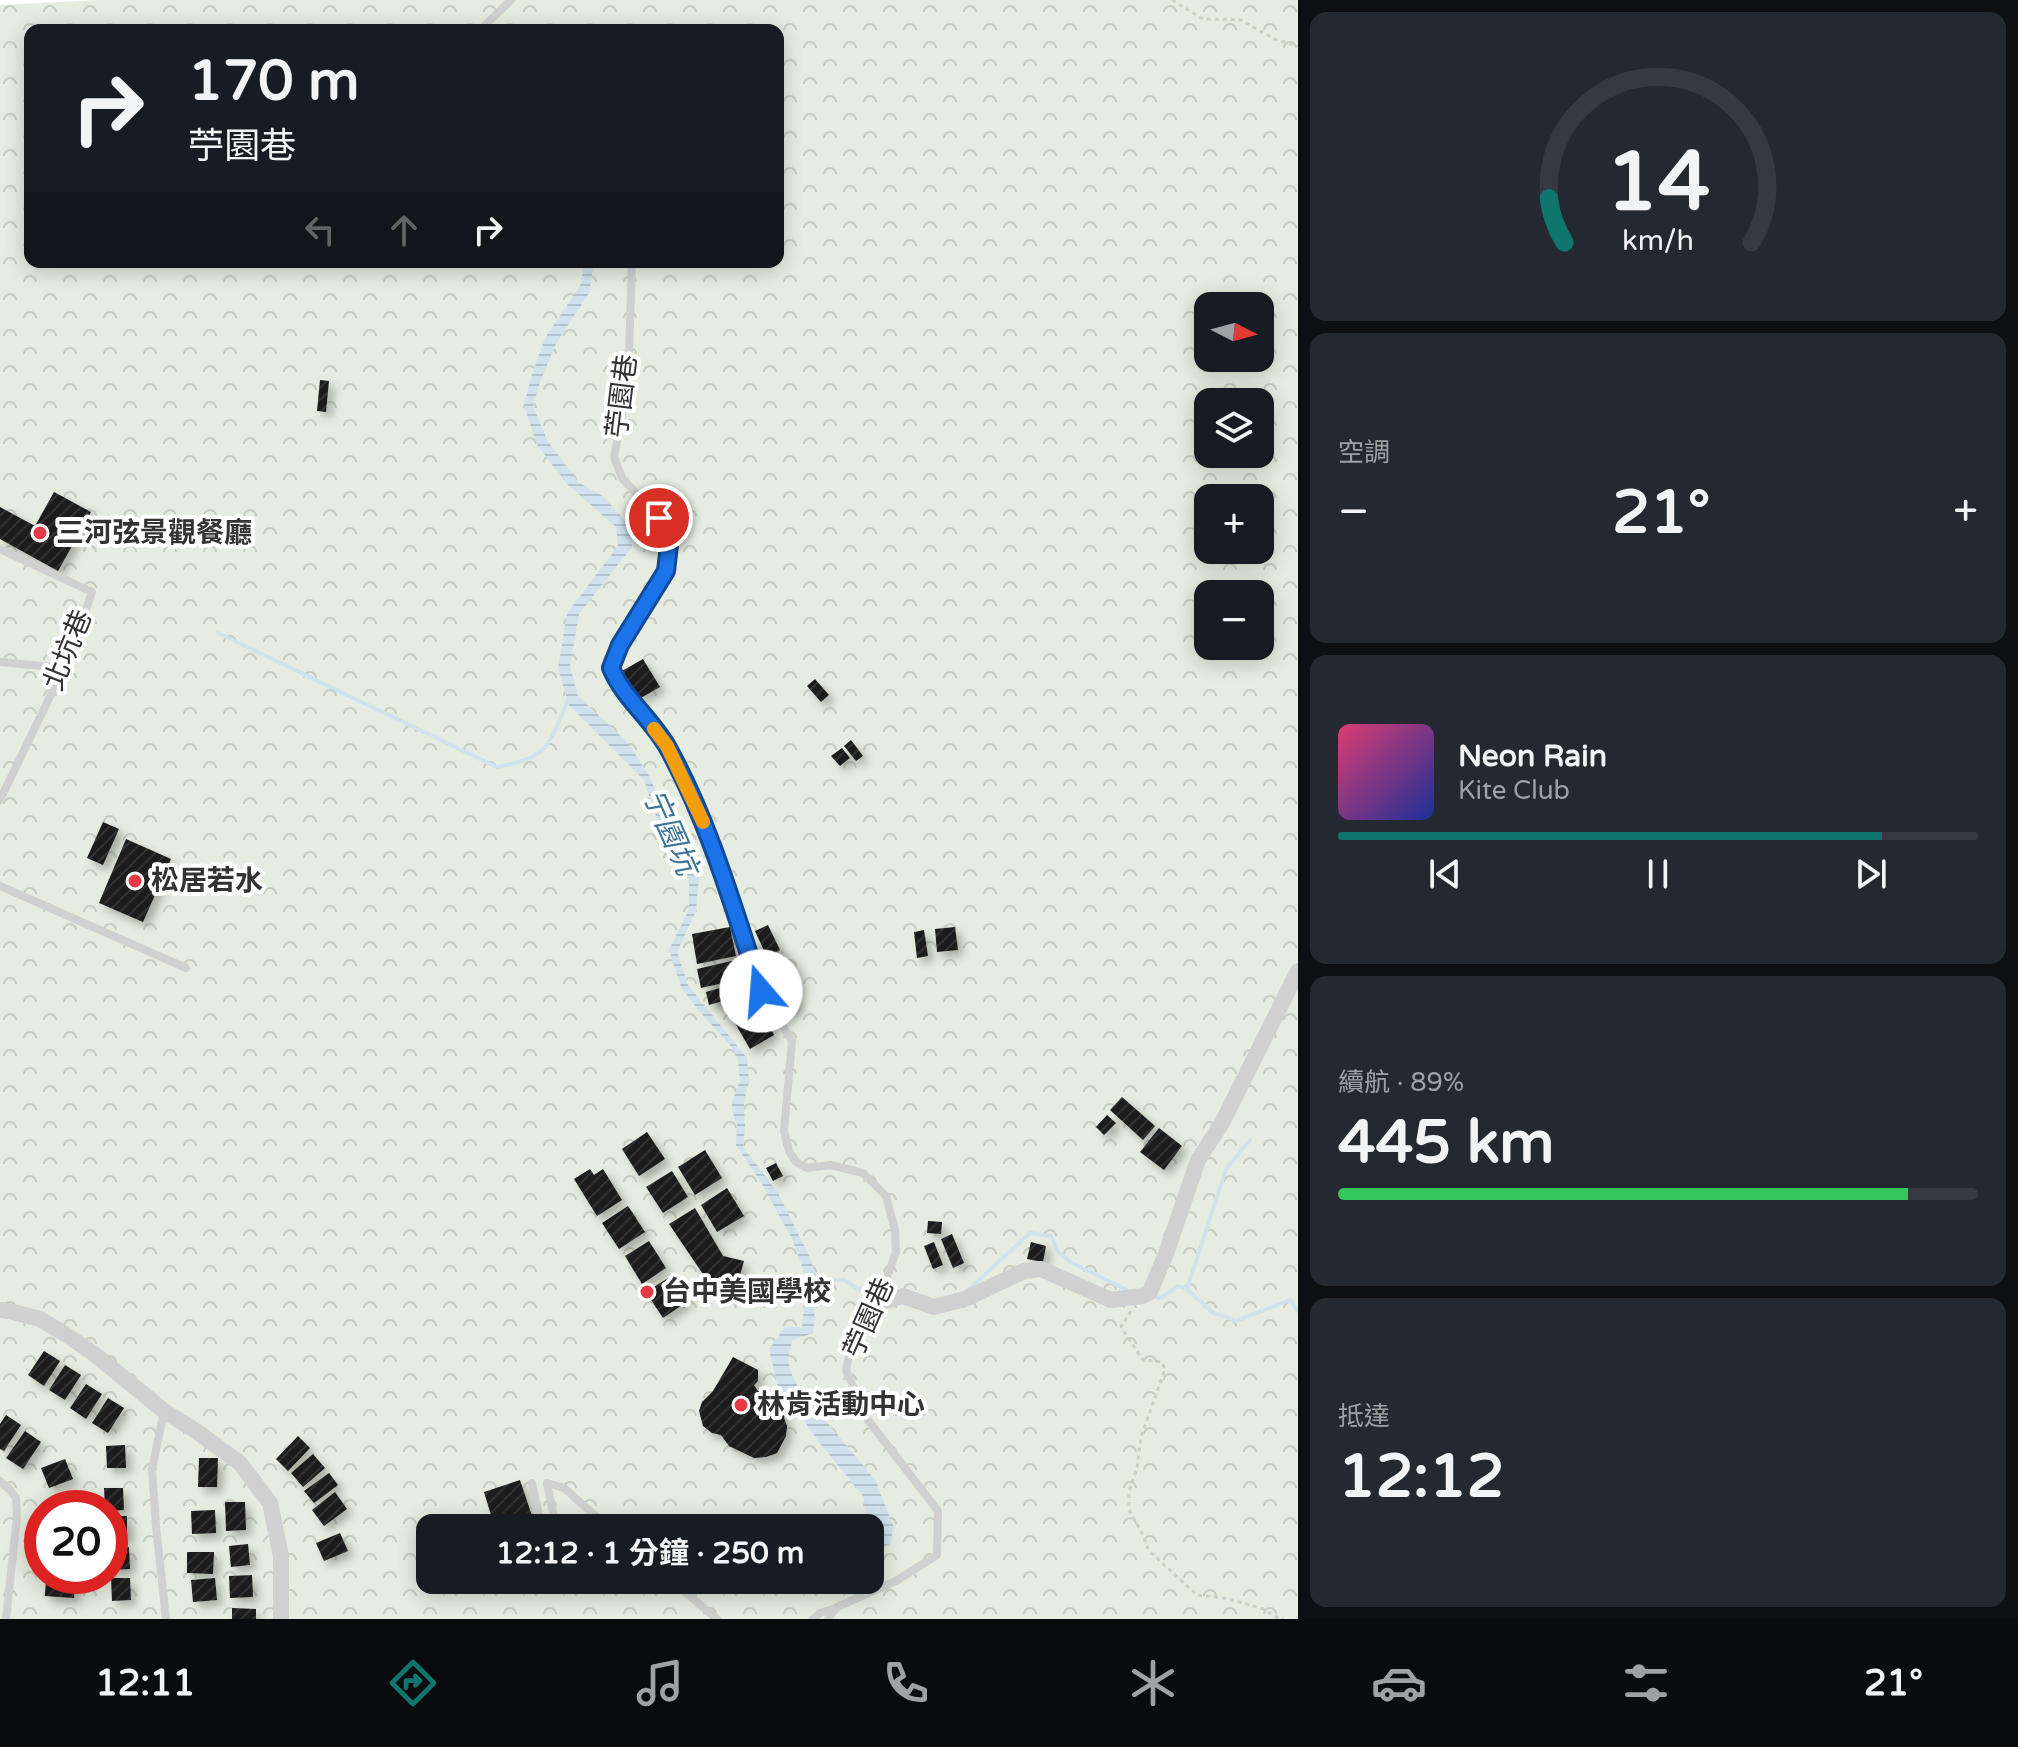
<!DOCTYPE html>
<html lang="zh-TW">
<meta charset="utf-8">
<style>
:root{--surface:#171b24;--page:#242831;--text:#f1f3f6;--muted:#9ea1a6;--line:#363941;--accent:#0f766e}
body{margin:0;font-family:"Varela Round","Noto Sans TC",sans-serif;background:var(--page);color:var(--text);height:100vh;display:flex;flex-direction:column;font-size:30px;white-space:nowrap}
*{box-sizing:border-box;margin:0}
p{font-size:26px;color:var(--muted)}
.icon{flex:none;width:44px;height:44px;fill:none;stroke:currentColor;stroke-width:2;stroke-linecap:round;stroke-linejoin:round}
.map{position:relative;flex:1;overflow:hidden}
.drawer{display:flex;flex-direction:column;gap:12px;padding:12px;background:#0d0f14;width:720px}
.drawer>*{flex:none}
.top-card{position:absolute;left:24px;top:24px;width:760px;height:244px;border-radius:16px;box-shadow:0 4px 20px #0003;background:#171b24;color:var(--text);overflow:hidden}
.needle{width:52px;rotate:96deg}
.buttons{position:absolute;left:1194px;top:292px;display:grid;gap:16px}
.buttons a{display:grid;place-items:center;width:80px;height:80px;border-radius:16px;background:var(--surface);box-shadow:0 4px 20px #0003;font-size:40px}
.speed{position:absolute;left:24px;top:1490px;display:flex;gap:16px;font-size:40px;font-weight:700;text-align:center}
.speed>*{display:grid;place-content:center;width:104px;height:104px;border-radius:50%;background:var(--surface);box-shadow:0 4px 20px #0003;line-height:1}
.speed .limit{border:12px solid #d22;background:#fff;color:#111}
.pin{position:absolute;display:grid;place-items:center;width:68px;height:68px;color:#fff;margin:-34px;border:4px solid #fff;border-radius:50%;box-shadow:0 2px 8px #0007}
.me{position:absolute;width:88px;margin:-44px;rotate:342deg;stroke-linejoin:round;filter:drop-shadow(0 0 6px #0008)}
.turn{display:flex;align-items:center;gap:28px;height:168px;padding:0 32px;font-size:36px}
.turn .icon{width:104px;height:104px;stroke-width:2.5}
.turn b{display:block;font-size:56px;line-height:68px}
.lanes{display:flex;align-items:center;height:76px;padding:0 32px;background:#0003;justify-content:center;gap:40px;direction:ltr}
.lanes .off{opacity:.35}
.big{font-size:60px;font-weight:700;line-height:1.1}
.drawer .widget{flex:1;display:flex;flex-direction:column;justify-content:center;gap:12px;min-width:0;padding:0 28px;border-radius:16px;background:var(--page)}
.drawer .dial{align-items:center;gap:0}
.dial svg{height:208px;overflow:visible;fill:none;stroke:var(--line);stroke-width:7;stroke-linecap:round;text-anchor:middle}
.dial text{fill:var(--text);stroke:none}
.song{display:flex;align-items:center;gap:24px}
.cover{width:96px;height:96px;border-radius:12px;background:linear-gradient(135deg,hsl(340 70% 55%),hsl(230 70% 35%))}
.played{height:8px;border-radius:4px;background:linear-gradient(90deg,var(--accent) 85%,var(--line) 85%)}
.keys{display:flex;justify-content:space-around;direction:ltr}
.heat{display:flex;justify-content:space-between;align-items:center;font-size:44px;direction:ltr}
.charge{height:12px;border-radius:6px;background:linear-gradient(90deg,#34c759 89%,var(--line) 0)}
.trip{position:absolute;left:416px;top:1514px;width:468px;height:80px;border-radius:16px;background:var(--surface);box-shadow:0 4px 20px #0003;font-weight:700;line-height:80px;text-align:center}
.dock{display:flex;height:128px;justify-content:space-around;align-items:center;background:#090b0e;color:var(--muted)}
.dock .icon{width:56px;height:56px}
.dock .active{color:var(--accent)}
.dock b{font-size:36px;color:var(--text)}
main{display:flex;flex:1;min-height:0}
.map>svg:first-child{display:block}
.forest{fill:url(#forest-crowns);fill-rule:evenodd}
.water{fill:url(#water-rules)}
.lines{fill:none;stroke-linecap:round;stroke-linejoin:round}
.stream{stroke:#cfe2ee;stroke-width:4}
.building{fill:url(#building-hatch);filter:url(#shadow)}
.path{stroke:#cdcdcd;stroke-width:3;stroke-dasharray:4 4;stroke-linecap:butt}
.lane{stroke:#d0d0d0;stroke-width:8}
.street{stroke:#d0d0d0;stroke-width:16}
.route-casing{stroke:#114b97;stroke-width:20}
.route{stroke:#1a73e8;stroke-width:14}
.slow{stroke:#f59e0b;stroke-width:14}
.poi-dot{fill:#e63946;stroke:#fff;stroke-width:3}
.labels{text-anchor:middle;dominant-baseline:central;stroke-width:8;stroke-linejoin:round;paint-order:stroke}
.street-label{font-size:28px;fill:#333;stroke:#fff}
.poi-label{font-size:28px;font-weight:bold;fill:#333;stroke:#fff;text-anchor:start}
.water-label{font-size:30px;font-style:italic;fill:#3f7597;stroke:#fff}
</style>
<main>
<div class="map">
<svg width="1298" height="1619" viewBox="0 0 1298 1619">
<defs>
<pattern id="forest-crowns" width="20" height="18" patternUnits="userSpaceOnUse" patternTransform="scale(2)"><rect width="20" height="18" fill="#e6ecdf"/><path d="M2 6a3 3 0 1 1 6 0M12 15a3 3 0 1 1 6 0" fill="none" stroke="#c6cbc0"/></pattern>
<pattern id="water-rules" width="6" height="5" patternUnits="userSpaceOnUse" patternTransform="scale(2)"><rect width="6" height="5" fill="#cfe2ee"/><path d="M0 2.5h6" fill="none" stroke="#b2c2cd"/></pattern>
<pattern id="building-hatch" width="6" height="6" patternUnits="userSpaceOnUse" patternTransform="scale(2)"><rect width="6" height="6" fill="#1a1a1a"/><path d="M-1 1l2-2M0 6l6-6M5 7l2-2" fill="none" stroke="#333"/></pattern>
<filter id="shadow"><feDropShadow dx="5.5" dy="5.5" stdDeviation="4" flood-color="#0004"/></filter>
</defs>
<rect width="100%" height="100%" fill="#fff"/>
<path class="forest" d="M101 0H1298V1619H0V5ZM30 30H778V262H30ZM1208 306H1260V358H1208ZM1208 402H1260V454H1208ZM1208 498H1260V550H1208ZM1208 594H1260V646H1208ZM42 1508H110V1576H42ZM430 1528H870V1580H430Z"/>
<path class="water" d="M585 262H594L589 293 556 344 541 379 533 406 547 440 578 482 603 496 630 526 632 547 579 614 570 666 578 696 628 743 649 776 665 811 683 841 699 878 696 911 677 952 688 985 747 1058 749 1082 744 1102 745 1126 743 1147 778 1193 810 1258 818 1282 813 1333 793 1340C785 1362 788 1369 800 1390L876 1481 893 1526 891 1543 870 1556 871 1537 863 1496 819 1442 777 1384 769 1349 785 1327H802L807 1280 793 1241 761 1182 736 1145 737 1125 732 1111V1101L740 1081 738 1059 731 1046 700 1012 681 987 669 950 689 909V879L654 812 644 780 569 705 558 669 567 613 618 546 616 527 568 485 537 445 524 405 532 374 545 338 580 286Z"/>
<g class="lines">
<g class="stream">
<path d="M218 633 497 767C550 759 550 742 569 698"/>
<path d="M812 1280H844L863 1292 879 1297"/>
<path d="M1187 1289 1226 1169 1250 1140"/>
<path d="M968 1290 1030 1233 1051 1236 1058 1251 1070 1262 1129 1291"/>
<path d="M1153 1297 1161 1298 1178 1286 1187 1289 1212 1312 1236 1321 1290 1300 1298 1311"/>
</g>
</g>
<g class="building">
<path d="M320 380 329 381 326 412 317 411Z"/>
<path d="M54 492 91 512 58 571 0 539V507L35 526Z"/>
<path d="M643 659 660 687 639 699 622 671Z"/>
<path d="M815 679 829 695 821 702 807 686Z"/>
<path d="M851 740 863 756 856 761 844 746Z"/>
<path d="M842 748 850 758 840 766 831 756Z"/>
<path d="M103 822 119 829 103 865 87 858Z"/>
<path d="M126 839 171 859 143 922 99 903Z"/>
<path d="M768 925 780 950 767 957 755 931Z"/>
<path d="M730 927 736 956 697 964 692 934Z"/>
<path d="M955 927 958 950 937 952 935 929Z"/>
<path d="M924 930 928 956 917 958 914 932Z"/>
<path d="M736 960 740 979 701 988 697 969Z"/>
<path d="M744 981 747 994 709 1005 706 992Z"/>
<path d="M788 988 798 1007 790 1011 780 993Z"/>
<path d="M753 997 774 1035 750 1049 728 1011Z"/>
<path d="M1122 1097 1155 1126 1143 1140 1110 1110Z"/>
<path d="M1107 1115 1116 1123 1104 1135 1096 1127Z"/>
<path d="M1159 1128 1182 1146 1164 1170 1140 1152Z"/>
<path d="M647 1132 665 1159 639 1176 622 1149Z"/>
<path d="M705 1150 722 1178 695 1195 678 1167Z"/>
<path d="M776 1163 783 1176 773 1181 766 1168Z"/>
<path d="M590 1169 594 1175 603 1169 622 1200 597 1216 574 1179Z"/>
<path d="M672 1171 688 1197 663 1213 646 1187Z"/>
<path d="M727 1188 744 1216 717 1232 701 1205Z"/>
<path d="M628 1206 645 1232 619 1249 602 1223Z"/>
<path d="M695 1208 723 1256 744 1261 736 1289 707 1280 669 1224Z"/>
<path d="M928 1221 942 1222 941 1234 927 1233Z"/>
<path d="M952 1234 964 1263 953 1268 941 1239Z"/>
<path d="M649 1241 666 1268 642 1284 625 1256Z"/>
<path d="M934 1242 943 1265 933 1269 924 1246Z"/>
<path d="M1031 1242 1046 1246 1043 1262 1027 1259Z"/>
<path d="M671 1276 688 1301 663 1318 646 1292Z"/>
<path d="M44 1351 60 1361 44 1386 28 1375Z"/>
<path d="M733 1357 758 1370V1381L754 1385 757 1390 786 1408 784 1418 787 1426 786 1436 777 1453 766 1457 754 1458 729 1446 721 1435 712 1433 703 1426 699 1411 702 1402 713 1391Z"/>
<path d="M65 1365 81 1375 65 1400 49 1390Z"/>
<path d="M86 1384 102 1394 86 1419 70 1408Z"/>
<path d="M108 1398 124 1408 108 1433 92 1423Z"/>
<path d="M6 1415 21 1425 4 1451 0 1449V1424Z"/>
<path d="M25 1431 41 1442 23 1469 6 1458Z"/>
<path d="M298 1436 310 1448 288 1471 276 1459Z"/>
<path d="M125 1445 126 1468H107L106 1446Z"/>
<path d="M313 1454 325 1468 303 1487 291 1473Z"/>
<path d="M199 1458H218L217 1487H198Z"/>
<path d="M65 1459 73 1479 49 1488 41 1468Z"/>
<path d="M329 1473 338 1485 314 1503 304 1491Z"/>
<path d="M520 1480 536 1528H495L484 1492Z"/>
<path d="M104 1488H123L124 1510 110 1511V1508H105Z"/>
<path d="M335 1492 347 1509 324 1526 312 1510Z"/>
<path d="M225 1502H245L246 1530 226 1531Z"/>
<path d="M215 1510 216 1533 192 1534 191 1511Z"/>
<path d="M110 1516H127V1538L110 1539Z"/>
<path d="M340 1533 348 1551 324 1561 316 1543Z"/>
<path d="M248 1544 250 1565 231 1567 229 1546Z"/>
<path d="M129 1547 130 1569 111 1570 110 1548Z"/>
<path d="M187 1552H214L213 1574 187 1573Z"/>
<path d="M252 1575 253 1597 230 1598 229 1576Z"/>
<path d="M46 1576H75L74 1598 45 1596Z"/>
<path d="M111 1578H130L131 1600 112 1601Z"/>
<path d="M215 1578 217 1600 193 1602 191 1580Z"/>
<path d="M232 1608 256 1609V1619H232Z"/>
</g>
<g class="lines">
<g class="path">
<path d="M1172 0 1203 19 1241 20 1274 39 1298 46"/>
<path d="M1131 1311 1121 1327 1143 1360 1162 1362 1165 1369 1141 1437 1137 1468 1129 1491V1510L1143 1535 1149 1551 1197 1595 1229 1599 1263 1609 1278 1618 1283 1619"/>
</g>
<g class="lane">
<path d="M480 30 511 0"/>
<path d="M632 262 628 384 614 457 622 478 659 518 669 545 666 571 620 645 611 668 617 683 667 746 701 818 735 910 761 991 792 1041 784 1131 789 1151 796 1162 807 1168 831 1165 863 1173 886 1196 895 1230 896 1252 878 1303 851 1347 846 1370 868 1420 938 1511 937 1555 896 1581 837 1607 828 1619"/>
<path d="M0 549 92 592 71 653 0 800"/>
<path d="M0 662 64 668"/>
<path d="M0 886 186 968"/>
<path d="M164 1412 152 1469 156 1526 166 1619"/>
<path d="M0 1481 11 1491 16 1498 17 1517 6 1619"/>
<path d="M532 1483 542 1528"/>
<path d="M556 1528 547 1483 564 1488 609 1528"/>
<path d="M671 1580 717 1619"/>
<path d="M813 1619 820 1613 836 1608"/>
</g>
<g class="street">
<path d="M878 1303 903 1296 934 1307 965 1299 1024 1271 1041 1269 1111 1300 1142 1296 1150 1292 1167 1251 1198 1160 1222 1123 1298 971"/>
<path d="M0 1310 9 1311 40 1319 65 1334 93 1353 164 1411 196 1431 240 1463 270 1503 281 1556V1619"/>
</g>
</g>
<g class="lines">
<defs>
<path id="route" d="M659 518 669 545 666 571 620 645 611 668C624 699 652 719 668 748 710 824 734 910 761 991"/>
</defs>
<use href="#route" class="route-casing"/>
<use href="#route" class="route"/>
<path class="slow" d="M654 729 667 746 703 822"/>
</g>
<g class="poi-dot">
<circle cx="40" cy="533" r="8"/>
<circle cx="135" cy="881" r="8"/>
<circle cx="647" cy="1292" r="8"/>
<circle cx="741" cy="1405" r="8"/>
</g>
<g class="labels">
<g class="street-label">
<text transform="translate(622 396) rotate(-83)">苧園巷</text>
<text transform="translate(68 650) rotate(-68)">北坑巷</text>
<text transform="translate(869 1318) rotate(-66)">苧園巷</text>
</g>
<g class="poi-label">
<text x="56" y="533">三河弦景觀餐廳</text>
<text x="151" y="881">松居若水</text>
<text x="663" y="1292">台中美國學校</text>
<text x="757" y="1405">林肯活動中心</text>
</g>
<g class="water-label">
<text transform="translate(670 832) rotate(66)">宁園坑</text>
</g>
</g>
</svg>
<div class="buttons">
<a><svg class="needle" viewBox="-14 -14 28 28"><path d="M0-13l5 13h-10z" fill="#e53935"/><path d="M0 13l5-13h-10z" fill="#9ea1a6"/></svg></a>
<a><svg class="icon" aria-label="layers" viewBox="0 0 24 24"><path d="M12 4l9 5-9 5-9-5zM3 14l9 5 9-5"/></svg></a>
<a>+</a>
<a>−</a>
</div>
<div class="speed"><div class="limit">20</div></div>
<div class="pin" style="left:659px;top:518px;background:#d93025"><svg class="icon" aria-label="arrive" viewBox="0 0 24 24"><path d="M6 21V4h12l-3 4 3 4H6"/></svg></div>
<svg class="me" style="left:761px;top:991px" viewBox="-20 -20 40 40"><circle r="19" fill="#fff"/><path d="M0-13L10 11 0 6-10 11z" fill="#1a73e8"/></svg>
<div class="trip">12:12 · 1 分鐘 · 250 m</div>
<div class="top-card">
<div class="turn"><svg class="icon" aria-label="right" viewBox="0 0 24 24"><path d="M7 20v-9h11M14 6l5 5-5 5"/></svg><div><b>170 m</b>苧園巷</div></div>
<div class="lanes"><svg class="icon off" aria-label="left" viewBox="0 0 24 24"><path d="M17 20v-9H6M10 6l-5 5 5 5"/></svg><svg class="icon off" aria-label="ahead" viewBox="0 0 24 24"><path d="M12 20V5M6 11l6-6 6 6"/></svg><svg class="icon" aria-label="right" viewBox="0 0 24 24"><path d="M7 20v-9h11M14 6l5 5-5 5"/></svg></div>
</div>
</div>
<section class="drawer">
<div class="widget dial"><svg viewBox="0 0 100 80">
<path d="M14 69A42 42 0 1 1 86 69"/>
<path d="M14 69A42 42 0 0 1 8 52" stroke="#0f766e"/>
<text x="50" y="56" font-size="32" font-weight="700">14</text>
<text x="50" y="72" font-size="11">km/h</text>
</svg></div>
<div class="widget"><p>空調</p>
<div class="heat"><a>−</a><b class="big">21°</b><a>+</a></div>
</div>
<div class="widget">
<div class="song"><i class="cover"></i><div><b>Neon Rain</b><p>Kite Club</p></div></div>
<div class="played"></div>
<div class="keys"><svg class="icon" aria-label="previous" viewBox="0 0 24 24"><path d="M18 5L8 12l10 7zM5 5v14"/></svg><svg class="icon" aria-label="pause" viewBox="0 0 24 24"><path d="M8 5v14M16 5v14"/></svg><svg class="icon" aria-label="next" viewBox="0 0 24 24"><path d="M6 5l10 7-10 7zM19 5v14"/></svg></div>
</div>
<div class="widget"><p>續航 · 89%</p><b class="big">445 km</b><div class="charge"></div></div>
<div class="widget"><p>抵達</p><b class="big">12:12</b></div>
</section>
</main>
<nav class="dock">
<b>12:11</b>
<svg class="icon active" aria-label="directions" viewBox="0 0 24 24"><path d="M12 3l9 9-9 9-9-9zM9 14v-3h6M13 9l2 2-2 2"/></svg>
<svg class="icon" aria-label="music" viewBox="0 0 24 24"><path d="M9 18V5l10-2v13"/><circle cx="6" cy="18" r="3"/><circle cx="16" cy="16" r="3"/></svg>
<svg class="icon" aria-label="phone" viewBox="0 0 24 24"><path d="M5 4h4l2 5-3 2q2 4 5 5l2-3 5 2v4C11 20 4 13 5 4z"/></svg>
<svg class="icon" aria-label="climate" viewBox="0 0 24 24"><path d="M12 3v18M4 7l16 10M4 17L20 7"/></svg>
<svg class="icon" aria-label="car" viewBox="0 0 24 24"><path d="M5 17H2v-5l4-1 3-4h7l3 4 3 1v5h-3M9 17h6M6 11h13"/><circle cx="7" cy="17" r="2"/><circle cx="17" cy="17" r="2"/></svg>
<svg class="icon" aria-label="filters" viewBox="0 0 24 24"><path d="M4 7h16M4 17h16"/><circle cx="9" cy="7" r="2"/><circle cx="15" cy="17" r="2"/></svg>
<b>21°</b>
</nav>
